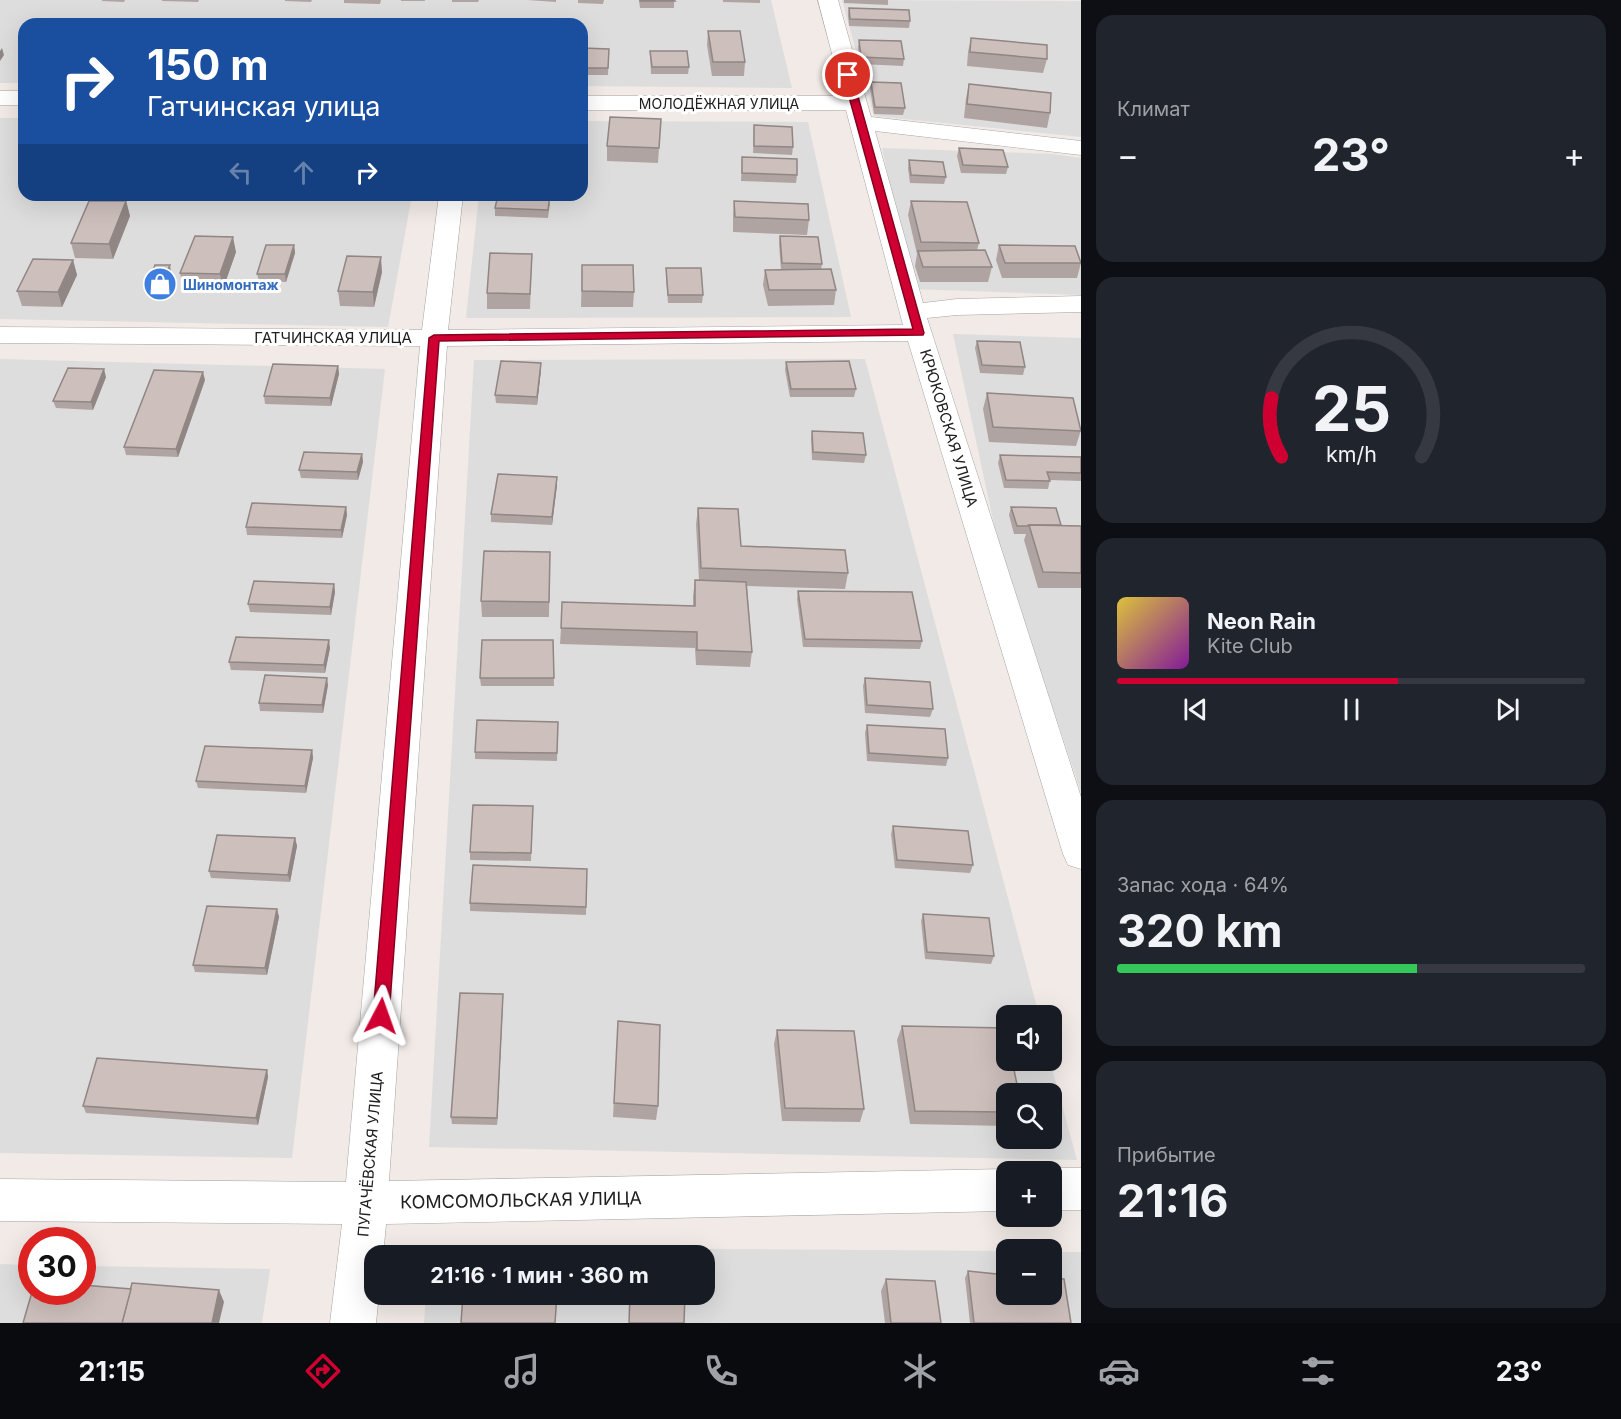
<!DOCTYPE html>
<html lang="ru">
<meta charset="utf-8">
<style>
:root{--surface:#171b24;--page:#20242c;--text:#f1f3f6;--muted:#9ea1a6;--line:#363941;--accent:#cf0031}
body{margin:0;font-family:Inter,sans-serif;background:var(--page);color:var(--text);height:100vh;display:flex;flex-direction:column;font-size:22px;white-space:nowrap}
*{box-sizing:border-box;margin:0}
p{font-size:20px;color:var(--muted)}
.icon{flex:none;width:33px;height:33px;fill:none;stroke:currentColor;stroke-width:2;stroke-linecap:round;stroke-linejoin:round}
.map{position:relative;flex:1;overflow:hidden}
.details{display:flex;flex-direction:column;gap:15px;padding:15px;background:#0d0f14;width:540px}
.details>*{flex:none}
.top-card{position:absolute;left:18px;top:18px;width:570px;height:183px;border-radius:18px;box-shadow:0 6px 24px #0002;background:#1a4fa0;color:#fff;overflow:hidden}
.tools{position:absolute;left:996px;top:1005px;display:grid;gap:12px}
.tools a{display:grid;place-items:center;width:66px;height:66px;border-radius:12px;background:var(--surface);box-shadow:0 6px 24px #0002;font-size:30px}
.speed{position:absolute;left:18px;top:1227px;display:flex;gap:12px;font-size:30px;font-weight:700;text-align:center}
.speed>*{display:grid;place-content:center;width:78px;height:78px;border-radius:50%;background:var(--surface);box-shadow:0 6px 24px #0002;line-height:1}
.speed .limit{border:9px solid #d22;background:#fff;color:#111}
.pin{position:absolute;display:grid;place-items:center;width:51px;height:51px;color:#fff;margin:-26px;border:3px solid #fff;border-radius:50%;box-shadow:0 2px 6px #0007}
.me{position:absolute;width:66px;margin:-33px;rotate:4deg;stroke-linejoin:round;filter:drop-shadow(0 0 4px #0008)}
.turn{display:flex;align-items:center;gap:21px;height:126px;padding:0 30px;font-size:27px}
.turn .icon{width:78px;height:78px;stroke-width:2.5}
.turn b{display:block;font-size:42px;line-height:51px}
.lanes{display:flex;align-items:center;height:57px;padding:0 30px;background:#0003;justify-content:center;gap:30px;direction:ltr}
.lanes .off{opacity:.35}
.big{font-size:45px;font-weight:700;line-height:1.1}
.details .widget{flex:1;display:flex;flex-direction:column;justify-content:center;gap:9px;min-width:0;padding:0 21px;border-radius:18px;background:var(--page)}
.details .dial{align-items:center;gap:0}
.dial svg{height:156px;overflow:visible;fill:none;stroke:var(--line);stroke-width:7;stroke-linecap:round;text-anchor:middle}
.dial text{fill:var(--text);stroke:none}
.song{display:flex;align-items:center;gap:18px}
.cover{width:72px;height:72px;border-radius:9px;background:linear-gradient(135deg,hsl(50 70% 55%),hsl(290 70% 35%))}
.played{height:6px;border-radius:3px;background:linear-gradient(90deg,var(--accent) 60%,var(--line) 60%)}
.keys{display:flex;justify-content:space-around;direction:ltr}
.heat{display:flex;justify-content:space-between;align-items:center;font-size:33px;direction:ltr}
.charge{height:9px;border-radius:4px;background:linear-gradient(90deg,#34c759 64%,var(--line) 0)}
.trip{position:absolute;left:364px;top:1245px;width:351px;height:60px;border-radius:18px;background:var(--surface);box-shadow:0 6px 24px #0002;font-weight:700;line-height:60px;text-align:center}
.menu{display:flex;height:96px;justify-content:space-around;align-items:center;background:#090b0e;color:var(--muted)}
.menu .icon{width:42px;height:42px}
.menu .selected{color:var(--accent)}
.menu b{font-size:27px;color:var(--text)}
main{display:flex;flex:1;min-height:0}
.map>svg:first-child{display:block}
.residential{fill:#dedddd;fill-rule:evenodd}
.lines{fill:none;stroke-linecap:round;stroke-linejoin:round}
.minor-casing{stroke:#a4a4a4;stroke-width:1}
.minor{fill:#fff;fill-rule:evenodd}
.wall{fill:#b0a4a2}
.shaded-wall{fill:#908684}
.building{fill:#cdbfbc;stroke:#908684;stroke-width:1.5}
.route{fill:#cf0031;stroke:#870020;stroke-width:1.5}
.labels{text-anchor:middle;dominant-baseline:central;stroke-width:6;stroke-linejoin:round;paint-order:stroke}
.far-street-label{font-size:14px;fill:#202020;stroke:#fff}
.far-shop-label{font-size:14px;font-weight:bold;fill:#366cbe;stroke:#fff;text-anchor:start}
.street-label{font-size:15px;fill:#202020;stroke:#fff}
.near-street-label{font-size:18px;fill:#202020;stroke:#fff}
</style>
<main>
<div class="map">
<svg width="1081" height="1323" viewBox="0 0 1081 1323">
<rect width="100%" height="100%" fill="#f1eae6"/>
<g class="residential">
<path d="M0 0H771L792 88 582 86V24H24V83H0Z"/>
<path d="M842 0 1081 1V137L874 116Z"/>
<path d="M0 118H24V195H412L388 327 0 319Z"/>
<path d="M582 121 808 122 851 317 466 318 479 195H582Z"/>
<path d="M882 148 1053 154 1081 158V295L912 289Z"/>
<path d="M953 334 1081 338V792L998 543Z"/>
<path d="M0 359 385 369 292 1158 0 1153Z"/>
<path d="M865 359 1039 1015 1006 1016V1060L1050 1061 1077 1160 429 1147 474 360ZM1006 1094H1052V1138H1006Z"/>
<path d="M430 1247 1006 1251V1294H1052V1252H1081V1323H424L426 1295 705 1294V1256L429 1255Z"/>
<path d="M0 1264 31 1265 32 1292H82L83 1266 270 1269 262 1323H0Z"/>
</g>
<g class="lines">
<defs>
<g id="minor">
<path d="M818 0H838L871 117 1081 141V155L875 131 923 303 957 299 1081 296V312L957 315 927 318 1081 797V869L1068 865 1063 854 908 341 447 346 389 1181 1006 1169 1012 1172H1006V1211L386 1224 383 1256H375V1294H379L376 1323H330L342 1224 0 1221V1179L346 1182 420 346 0 343V327L422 330 439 195H463L448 330 903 325 846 110H582V96H843Z"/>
<rect x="0" y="91" width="24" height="14"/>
<path d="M1052 1168H1081V1210H1052V1172H1043Z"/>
</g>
</defs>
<use href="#minor" class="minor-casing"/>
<use href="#minor" class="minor"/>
</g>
<g class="wall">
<path d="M102 0H125L124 2 102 1Z"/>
<path d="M162 0H199L198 2 162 1Z"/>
<path d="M285 0H312L311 2 285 1Z"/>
<path d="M344 0H381L380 4 344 3Z"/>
<rect x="401" y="0" width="24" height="1"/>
<path d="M452 0H479L478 2H452Z"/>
<path d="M527 0H556V2Z"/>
<path d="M578 0H604L603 4 578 3Z"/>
<path d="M639 0H674V8H640Z"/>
<path d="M723 0H760V3L723 2Z"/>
<path d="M844 0H888V5L844 3Z"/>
<path d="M849 8 910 21 909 28 849 26 848 15Z"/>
<path d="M708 31 745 62 744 76H712L707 45Z"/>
<path d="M971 38 1047 59 1043 73 967 66 968 52Z"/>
<path d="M859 40 904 59 903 66 860 64 858 47Z"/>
<path d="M582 48 609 49 608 75H582Z"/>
<path d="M650 51 689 67 688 74H651Z"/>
<path d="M871 82 905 108 903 115 874 114 870 89Z"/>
<path d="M969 84 1050 113 1047 128 964 118 966 98Z"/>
<path d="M661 119 658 163 607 161V146Z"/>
<path d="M754 125 793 147 792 155 753 153Z"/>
<path d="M959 148 1008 167 1006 174 961 173 957 156Z"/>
<path d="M742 157 797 175 796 183 741 181Z"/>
<path d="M909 160 946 177 944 184 910 183 908 168Z"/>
<path d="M126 201 130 216 113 259 75 258 71 243Z"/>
<path d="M734 201 809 220 807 235 733 232V215Z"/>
<path d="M911 201 979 243 977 250 992 267 988 282H920L915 266 917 254 908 215Z"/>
<path d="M550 203 548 218 495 216V208Z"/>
<path d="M780 236 822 264 821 270 836 290 834 305 768 306 763 285 765 270H781L779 244Z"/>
<path d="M294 245 295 253 286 282 259 281 257 274Z"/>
<path d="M999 245 1081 263 1077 278H1002L996 260Z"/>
<path d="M236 252 223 289 183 288 180 273Z"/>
<path d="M532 254 530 309H487V293Z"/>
<path d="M73 260 77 275 62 307 22 306 17 291Z"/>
<path d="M582 265 634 292 633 307H581Z"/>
<path d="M666 268 703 295 702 303H668L666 276Z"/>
<path d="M382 272 374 307 340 306 338 291Z"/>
<path d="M171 273 163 295 148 294 147 286Z"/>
<path d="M977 341 1025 367 1023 375 980 373 975 348Z"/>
<path d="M786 362 856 389 854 397H790L785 370Z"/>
<path d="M338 366 339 374 331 406 265 404 264 396Z"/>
<path d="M541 370 537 405 496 403 495 395Z"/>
<path d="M106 377 93 410 56 408 53 401Z"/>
<path d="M205 380 178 457 126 455 124 447Z"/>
<path d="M987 393 1081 430 1076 446 989 442 983 409Z"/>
<path d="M812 431 866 455 864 463 812 460 811 439Z"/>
<path d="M362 454 363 462 358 480 301 478 299 470Z"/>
<path d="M1000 455 1081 457V481L1050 480 1048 489 1004 488 998 463Z"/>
<path d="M557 485 552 525 491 522V514Z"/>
<path d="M346 507 347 515 342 538 247 535 246 527Z"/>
<path d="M1011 507 1061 525 1081 526V588H1038L1024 540 1026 534H1014L1009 515Z"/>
<path d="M698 508 741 546 848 573 845 589 747 586 752 652 750 667 696 665 695 648 560 644 561 628 693 606V596L695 580H699L696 524Z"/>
<path d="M550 552 549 617H482L481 601Z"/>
<path d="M334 584 335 592 331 615 250 612 248 604Z"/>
<path d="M798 591 922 641 920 649 803 647 797 599Z"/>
<path d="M553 640 554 686H481L480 678Z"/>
<path d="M330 648 325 673 231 670 229 662Z"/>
<path d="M865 678 933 709 930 717 865 713 863 686Z"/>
<path d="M328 685 323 713 260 711 259 703Z"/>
<path d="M558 722 557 761 475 759V752Z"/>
<path d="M867 725 948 758 946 766 867 761 865 733Z"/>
<path d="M312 750 313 758 306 793 198 788 196 781Z"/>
<path d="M533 806 531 861 470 860V852Z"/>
<path d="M893 826 973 865 970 873 895 868 891 834Z"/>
<path d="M295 838 297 846 290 882 211 878 209 871Z"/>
<path d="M587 869 586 915 470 911V903Z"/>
<path d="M277 909 279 917 267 975 195 972 193 965Z"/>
<path d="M923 914 994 956 991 964 925 959 921 921Z"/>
<path d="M503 1001 497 1125 452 1124 451 1117Z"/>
<path d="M618 1021 658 1106 656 1120 613 1117Z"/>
<path d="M902 1026 1006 1094V1126L910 1124 897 1040Z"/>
<path d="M777 1030 864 1109 860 1122 782 1121 774 1044Z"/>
<path d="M267 1070 268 1077 258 1125 86 1113 83 1106Z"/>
<path d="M968 1271 1071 1323H970L965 1278Z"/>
<path d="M886 1279 941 1323H885L881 1291Z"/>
</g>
<g class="shaded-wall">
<path d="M2 48 4 55 0 61V51Z"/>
<path d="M126 201 130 216 113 259 109 244Z"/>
<path d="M233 237 236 252 223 289 220 274Z"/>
<path d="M294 245 295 253 286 282 285 274Z"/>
<path d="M381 257 382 272 374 307 373 292Z"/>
<path d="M73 260 77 275 62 307 58 292Z"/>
<path d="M170 265 171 273 163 295 161 287Z"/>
<path d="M541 363V370L537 405V397Z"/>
<path d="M338 366 339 374 331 406 330 398Z"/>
<path d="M104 369 106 377 93 410 91 402Z"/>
<path d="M203 372 205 380 178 457 176 449Z"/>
<path d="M362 454 363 462 358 480 357 472Z"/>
<path d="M557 477V485L552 525V517Z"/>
<path d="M346 507 347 515 342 538 341 530Z"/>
<path d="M334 584 335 592 331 615 330 607Z"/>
<path d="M329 640 330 648 325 673 324 665Z"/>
<path d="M327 678 328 685 323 713 322 705Z"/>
<path d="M312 750 313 758 306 793 305 786Z"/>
<path d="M295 838 297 846 290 882 288 875Z"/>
<path d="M277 909 279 917 267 975 265 968Z"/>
<path d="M503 994V1001L497 1125V1118Z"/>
<path d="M267 1070 268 1077 258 1125 256 1118Z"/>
<path d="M219 1290 224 1302 219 1323H212Z"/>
</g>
<g class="building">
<path d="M640 0H674L675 1H640Z"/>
<path d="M849 8 909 10 910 21 850 19Z"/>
<path d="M214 19 244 20 243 24H212Z"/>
<path d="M461 21 500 22V24H461Z"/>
<path d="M708 31H740L745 62H713Z"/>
<path d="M971 38 1047 45V59L970 52Z"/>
<path d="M859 40 901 41 904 59 861 57Z"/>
<path d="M582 48 609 49 608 68H582Z"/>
<path d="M650 51H687L689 67H652Z"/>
<path d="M871 82 901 83 905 108 875 107Z"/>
<path d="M969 84 1051 93 1050 113 967 104Z"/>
<path d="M610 117 661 119 659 148 607 146Z"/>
<path d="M754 125 792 127 793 147 754 146Z"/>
<path d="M959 148 1003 150 1008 167 963 165Z"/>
<path d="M742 157 797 159V175L742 173Z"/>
<path d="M909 160 943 162 946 177 911 175Z"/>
<path d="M498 195H550L548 210 495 208Z"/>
<path d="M89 201H126L109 244 71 243Z"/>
<path d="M734 201 808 204 809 220 735 217Z"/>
<path d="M911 201 967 202 979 243 921 242Z"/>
<path d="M195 236 233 237 220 274 180 273Z"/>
<path d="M780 236 818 237 822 264 782 263Z"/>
<path d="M266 245H294L285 274H257Z"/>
<path d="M999 245 1075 246 1081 263H1005Z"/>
<path d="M985 250 992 267H923L918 251Z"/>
<path d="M490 253 532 254 530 294 487 293Z"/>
<path d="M347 256 381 257 373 292 338 291Z"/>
<path d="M33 259 73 260 58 292 17 291Z"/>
<path d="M155 265H170L161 287 147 286Z"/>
<path d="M582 265H633L634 292 582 291Z"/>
<path d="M666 268H701L703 295H668Z"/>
<path d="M831 269 836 290H769L765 270Z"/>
<path d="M977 341 1020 342 1025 367 982 365Z"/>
<path d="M501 361 541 363 537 397 495 395Z"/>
<path d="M849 361 856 389H791L786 362Z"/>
<path d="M273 364 338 366 330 398 264 396Z"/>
<path d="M68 368 104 369 91 402 53 401Z"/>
<path d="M154 370 203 372 176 449 124 447Z"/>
<path d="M987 393 1073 398 1081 431 993 427Z"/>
<path d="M812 431 863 433 866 455 813 452Z"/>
<path d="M304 452 362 454 357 472 299 470Z"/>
<path d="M1000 455 1081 457V473L1047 472 1050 481 1006 480Z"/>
<path d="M498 474 557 477 552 517 491 514Z"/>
<path d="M252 503 346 507 341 530 246 527Z"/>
<path d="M1011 507 1056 508 1061 525H1029L1030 526H1017Z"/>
<path d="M698 508 738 509 741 546 845 550 848 573 701 568Z"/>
<path d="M1029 525 1081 526V573L1043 572Z"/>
<path d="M484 551 550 552 549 602 481 601Z"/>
<path d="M695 580 746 582 752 652 697 650V632L561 628 562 602 695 606Z"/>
<path d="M254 581 334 584 330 607 248 604Z"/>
<path d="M798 591 912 592 922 641 805 639Z"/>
<path d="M236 637 329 640 324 665 229 662Z"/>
<path d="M482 640H553L554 678H480Z"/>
<path d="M265 675 327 678 322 705 259 703Z"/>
<path d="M865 678 930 682 933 709 867 705Z"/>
<path d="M477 720 558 722 557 753 475 752Z"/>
<path d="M867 725 945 729 948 758 869 753Z"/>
<path d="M205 746 312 750 305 786 196 781Z"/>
<path d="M473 805 533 806 531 853 470 852Z"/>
<path d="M893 826 968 831 973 865 897 860Z"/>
<path d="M217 835 295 838 288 875 209 871Z"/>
<path d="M473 865 587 869 586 907 470 903Z"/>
<path d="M207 906 277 909 265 968 193 965Z"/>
<path d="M923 914 989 918 994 956 927 952Z"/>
<path d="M460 993 503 994 497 1118 451 1117Z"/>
<path d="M618 1021 660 1025 658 1106 614 1103Z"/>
<path d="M902 1026 1006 1028V1060H1012L1019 1094H1006V1112L915 1111Z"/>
<path d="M777 1030 854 1031 864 1109 785 1108Z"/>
<path d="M97 1058 267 1070 256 1118 83 1106Z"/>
<path d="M968 1271 1006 1275V1294H1052V1278L1064 1279 1071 1323H974Z"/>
<path d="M886 1279 935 1281 941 1323H891Z"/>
<path d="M132 1283 219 1290 212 1323H122Z"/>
<path d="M82 1285 131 1289 122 1323H23L32 1292H82Z"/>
<path d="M463 1294H557L555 1323H461Z"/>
<path d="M630 1294H685L684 1323H629Z"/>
</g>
<path class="route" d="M848 72 852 75 924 333 923 335 439 341 389 1016 387 1021 381 1023 375 1021 373 1016 429 338 434 335 913 329 843 75Z"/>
<defs>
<symbol id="shop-disc" viewBox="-11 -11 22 22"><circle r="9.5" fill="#3f7fe0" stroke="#fff"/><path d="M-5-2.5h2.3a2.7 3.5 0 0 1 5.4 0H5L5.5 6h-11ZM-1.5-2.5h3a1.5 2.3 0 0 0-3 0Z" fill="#fff"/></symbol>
</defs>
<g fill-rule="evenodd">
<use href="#shop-disc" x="141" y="265" width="38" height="38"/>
</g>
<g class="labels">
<g class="far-street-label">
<text x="719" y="103">МОЛОДЁЖНАЯ УЛИЦА</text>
</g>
<g class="far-shop-label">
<text x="183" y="284">Шиномонтаж</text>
</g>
<g class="street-label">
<text x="333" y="337">ГАТЧИНСКАЯ УЛИЦА</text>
<text transform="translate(949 428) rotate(73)">КРЮКОВСКАЯ УЛИЦА</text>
<text transform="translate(370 1154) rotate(-85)">ПУГАЧЁВСКАЯ УЛИЦА</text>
</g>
<g class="near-street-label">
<text transform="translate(521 1200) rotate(-1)">КОМСОМОЛЬСКАЯ УЛИЦА</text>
</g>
</g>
</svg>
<div class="tools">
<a><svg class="icon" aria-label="sound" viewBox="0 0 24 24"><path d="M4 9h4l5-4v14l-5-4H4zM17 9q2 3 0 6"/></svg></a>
<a><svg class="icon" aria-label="search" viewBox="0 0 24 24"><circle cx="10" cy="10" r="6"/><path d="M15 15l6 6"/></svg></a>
<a>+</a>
<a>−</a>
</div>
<div class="speed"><div class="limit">30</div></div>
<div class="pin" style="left:848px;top:75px;background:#d93025"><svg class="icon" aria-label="arrive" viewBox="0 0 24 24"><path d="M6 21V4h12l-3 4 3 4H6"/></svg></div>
<svg class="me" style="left:381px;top:1016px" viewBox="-20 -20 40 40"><path d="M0-17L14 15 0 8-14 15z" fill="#cf0031" stroke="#fff" stroke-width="4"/></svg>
<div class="trip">21:16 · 1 мин · 360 m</div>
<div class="top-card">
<div class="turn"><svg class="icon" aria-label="right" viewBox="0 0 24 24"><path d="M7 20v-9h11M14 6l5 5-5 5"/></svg><div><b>150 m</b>Гатчинская улица</div></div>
<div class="lanes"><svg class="icon off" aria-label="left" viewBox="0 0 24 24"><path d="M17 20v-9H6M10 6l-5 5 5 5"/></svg><svg class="icon off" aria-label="ahead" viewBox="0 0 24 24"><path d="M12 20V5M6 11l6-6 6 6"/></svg><svg class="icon" aria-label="right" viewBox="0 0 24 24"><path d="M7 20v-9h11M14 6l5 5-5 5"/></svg></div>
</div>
</div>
<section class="details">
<div class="widget"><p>Климат</p>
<div class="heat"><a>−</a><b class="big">23°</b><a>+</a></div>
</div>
<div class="widget dial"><svg viewBox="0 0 100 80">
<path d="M14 69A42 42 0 1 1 86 69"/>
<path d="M14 69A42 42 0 0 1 9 39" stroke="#cf0031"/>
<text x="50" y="56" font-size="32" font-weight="700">25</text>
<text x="50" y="72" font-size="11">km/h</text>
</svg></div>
<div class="widget">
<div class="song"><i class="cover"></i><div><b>Neon Rain</b><p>Kite Club</p></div></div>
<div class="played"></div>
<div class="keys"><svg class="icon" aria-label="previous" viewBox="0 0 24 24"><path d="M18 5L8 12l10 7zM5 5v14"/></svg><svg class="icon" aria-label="pause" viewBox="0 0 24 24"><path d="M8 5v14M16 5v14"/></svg><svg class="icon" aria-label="next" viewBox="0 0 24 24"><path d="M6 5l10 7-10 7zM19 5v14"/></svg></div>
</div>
<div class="widget"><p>Запас хода · 64%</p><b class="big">320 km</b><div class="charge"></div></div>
<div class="widget"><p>Прибытие</p><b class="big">21:16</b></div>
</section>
</main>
<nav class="menu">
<b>21:15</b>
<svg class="icon selected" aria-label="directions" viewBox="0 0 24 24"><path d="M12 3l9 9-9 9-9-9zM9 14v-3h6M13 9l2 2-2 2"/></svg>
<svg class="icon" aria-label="music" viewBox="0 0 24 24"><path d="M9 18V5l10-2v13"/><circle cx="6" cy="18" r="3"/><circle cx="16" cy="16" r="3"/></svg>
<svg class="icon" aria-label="phone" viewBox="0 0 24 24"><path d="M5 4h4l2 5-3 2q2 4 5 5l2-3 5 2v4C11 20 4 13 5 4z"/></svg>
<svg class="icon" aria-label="climate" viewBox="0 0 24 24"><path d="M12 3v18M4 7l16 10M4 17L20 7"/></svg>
<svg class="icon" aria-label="car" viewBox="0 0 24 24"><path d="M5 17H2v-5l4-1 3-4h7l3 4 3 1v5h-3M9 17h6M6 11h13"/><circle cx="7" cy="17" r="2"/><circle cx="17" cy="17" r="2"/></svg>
<svg class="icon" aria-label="filters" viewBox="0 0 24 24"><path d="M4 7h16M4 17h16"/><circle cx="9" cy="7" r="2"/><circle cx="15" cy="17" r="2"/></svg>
<b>23°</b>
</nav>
